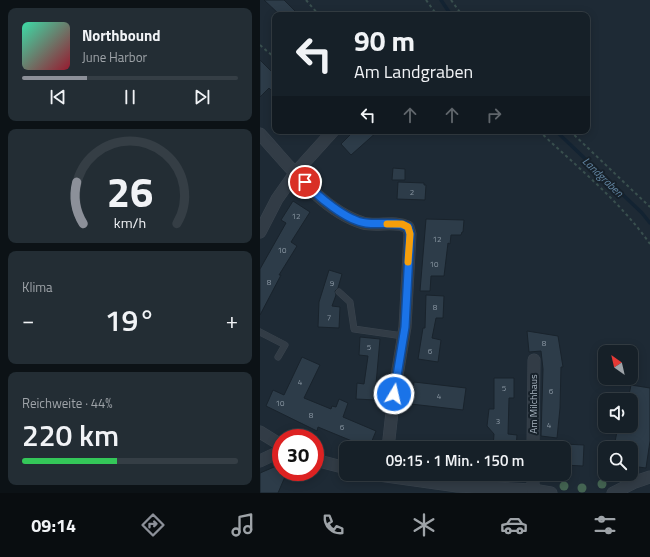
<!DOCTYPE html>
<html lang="de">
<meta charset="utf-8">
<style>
:root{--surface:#162028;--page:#232d34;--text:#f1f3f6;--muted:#9ea3a8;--line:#353e45;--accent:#8c9099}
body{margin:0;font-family:"Titillium Web",sans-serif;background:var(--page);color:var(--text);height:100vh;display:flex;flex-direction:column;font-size:15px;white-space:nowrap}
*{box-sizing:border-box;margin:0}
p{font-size:13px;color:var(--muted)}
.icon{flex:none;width:22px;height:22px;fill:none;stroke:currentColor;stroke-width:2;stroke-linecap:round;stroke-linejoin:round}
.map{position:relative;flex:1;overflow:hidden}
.side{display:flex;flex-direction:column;gap:8px;padding:8px;background:#0c1216;width:260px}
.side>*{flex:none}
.hud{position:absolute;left:12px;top:12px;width:318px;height:122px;border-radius:8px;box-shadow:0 2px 10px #0003,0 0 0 1px var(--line);background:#162028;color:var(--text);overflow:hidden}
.needle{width:26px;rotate:326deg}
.fabs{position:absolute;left:338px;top:345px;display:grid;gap:8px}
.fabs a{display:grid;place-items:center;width:40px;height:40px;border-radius:8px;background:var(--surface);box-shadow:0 2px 10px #0003,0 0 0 1px var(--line);font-size:20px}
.speed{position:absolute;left:12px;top:429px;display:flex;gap:8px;font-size:20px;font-weight:700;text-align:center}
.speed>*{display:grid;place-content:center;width:52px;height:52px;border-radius:50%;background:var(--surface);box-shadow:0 2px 10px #0003,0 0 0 1px var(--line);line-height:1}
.speed .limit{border:6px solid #d22;background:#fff;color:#111}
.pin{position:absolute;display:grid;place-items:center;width:34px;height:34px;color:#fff;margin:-17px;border:2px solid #fff;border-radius:50%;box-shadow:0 1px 4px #0007}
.me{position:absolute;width:44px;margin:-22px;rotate:9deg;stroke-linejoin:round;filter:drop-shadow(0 0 3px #0008)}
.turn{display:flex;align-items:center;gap:14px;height:84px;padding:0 16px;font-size:18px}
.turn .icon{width:52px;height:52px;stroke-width:2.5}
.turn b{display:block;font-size:28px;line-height:34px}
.lanes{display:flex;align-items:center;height:38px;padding:0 16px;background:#0003;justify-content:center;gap:20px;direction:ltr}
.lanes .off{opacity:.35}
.big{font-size:30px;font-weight:600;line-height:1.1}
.side .widget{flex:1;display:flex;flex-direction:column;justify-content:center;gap:6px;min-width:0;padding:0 14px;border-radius:8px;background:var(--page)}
.side .dial{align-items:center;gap:0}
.dial svg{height:104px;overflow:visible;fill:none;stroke:var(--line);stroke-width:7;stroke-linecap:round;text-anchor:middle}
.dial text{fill:var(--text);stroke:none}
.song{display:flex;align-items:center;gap:12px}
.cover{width:48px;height:48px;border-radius:6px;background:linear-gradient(135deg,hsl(160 70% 55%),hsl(350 70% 35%))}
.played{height:4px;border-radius:2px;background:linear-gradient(90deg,var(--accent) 30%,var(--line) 30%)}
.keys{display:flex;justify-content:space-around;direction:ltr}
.heat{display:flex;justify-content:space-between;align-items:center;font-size:22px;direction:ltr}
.charge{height:6px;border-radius:3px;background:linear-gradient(90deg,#34c759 44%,var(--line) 0)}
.trip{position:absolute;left:79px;top:441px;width:232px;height:40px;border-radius:8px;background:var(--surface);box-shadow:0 2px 10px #0003,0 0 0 1px var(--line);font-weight:600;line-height:40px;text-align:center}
.menu{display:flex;height:64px;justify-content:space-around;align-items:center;background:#090d10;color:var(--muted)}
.menu .icon{width:28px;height:28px}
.menu .active{color:var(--accent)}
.menu b{font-size:18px;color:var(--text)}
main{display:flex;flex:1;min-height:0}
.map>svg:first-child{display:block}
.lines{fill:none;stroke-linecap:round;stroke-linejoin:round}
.stream{stroke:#132332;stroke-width:3.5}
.building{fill:#2d3c49;stroke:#19232c}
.lane-casing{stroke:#3b454f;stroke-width:7}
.street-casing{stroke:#3b454f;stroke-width:13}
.path{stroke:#394f4e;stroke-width:2;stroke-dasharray:3 3;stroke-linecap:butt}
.lane{stroke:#323c46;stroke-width:6}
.street{stroke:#323c46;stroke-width:12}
.tree{fill:#446452}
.route-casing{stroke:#114b97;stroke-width:10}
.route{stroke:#1a73e8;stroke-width:7}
.slow{stroke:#f59e0b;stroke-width:7}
.labels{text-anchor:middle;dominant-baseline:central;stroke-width:4;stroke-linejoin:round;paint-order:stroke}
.number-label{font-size:8px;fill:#8a97a3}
.street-label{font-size:10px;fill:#abb7c3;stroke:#17212a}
.water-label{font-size:11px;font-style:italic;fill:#6386a3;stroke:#17212a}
</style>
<main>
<section class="side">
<div class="widget">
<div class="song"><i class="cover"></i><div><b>Northbound</b><p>June Harbor</p></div></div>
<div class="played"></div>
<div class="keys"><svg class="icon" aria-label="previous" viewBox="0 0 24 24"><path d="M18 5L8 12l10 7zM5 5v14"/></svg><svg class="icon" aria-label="pause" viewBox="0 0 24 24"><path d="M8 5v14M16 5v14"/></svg><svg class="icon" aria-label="next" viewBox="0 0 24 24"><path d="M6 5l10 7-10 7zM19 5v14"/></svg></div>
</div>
<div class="widget dial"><svg viewBox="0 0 100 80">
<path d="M14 69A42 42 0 1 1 86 69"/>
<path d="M14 69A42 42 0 0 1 9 37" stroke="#8c9099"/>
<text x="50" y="56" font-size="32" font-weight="700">26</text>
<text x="50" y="72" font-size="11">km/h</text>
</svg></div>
<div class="widget"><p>Klima</p>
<div class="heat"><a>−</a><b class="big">19°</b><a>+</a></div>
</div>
<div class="widget"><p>Reichweite · 44%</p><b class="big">220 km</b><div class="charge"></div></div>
</section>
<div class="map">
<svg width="390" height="493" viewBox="0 0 390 493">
<rect width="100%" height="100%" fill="#1e2a35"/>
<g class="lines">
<g class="stream">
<path d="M181 0 191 15"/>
<path d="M296 131 382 213 390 223"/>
</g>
</g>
<g class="building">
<path d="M4 0H24L39 15H20Z"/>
<path d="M0 60 15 75V94L9 88 0 97Z"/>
<path d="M94 131H118L91 155 81 144Z"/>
<path d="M133 168 145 169V180H132Z"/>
<path d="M138 182 164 183V185H166L165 200 137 199Z"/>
<path d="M33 201 50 212 31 242 37 246 19 275H21L0 315V269L26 223 21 220Z"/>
<path d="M166 219 204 220 203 232H202L201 235H191L190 244 188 243 184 276H171L170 291H160Z"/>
<path d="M69 270 82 274 78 288 75 291 76 295 72 306 80 307 79 328 58 327 59 302Z"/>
<path d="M166 295 184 296 183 318H176L172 338 181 340 178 362 158 359 163 328H165Z"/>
<path d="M267 331 298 336 303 367H301L300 408 297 438 281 436 283 369 281 351 269 352Z"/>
<path d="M100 337 120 339 116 384V400L96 399 97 383 104 384 108 356 99 355Z"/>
<path d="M42 357 60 365 44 398 71 409 72 406 76 407 79 399 88 403 83 417 116 431 109 448 58 427 57 431 6 406 13 390 24 395Z"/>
<path d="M234 378H254V398H249L248 434 257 435 256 448H233L234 434 227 426 229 409H234Z"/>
<path d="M154 382 206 388 203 410 151 404Z"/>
<path d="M371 385 390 388V441L386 468 371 466V448H367L368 443 355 442 358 426H371V400H368Z"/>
<path d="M304 444 324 445 323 466 304 465Z"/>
<path d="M21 464V472H27L18 493H0V473Z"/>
</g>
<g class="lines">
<defs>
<g id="lane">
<path d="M79 292 90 302 94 329 143 336"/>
<path d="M0 332 25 345 18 357"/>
</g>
<g id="street">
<path d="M0 134C28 164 62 211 103 223 118 227 134 220 148 227L150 234 145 327 134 394 128 448"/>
<path d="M0 232 17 199 36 172 73 131"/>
<path d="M0 432 21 445"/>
<path d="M273 448 274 360"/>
<path d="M55 460 86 468"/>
<path d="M0 461 21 451"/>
<path d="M112 474 197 486 273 490 291 493"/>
<path d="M273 490V474"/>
<path d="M353 493 375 482 390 477"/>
</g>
</defs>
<use href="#lane" class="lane-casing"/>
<use href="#street" class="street-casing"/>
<g class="path">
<path d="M46 0 59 15"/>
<path d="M166 0 177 15"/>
<path d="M191 0 202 15"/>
<path d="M0 45 15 58"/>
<path d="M279 131C317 167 360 201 390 244"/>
<path d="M310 131 390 207"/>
</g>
<use href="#lane" class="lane"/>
<use href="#street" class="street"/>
</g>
<g class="tree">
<circle cx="58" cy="181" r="4.5"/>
<circle cx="342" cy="484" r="4.5"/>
<circle cx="304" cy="486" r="4.5"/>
<circle cx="322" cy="488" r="4.5"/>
</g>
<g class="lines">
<defs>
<path id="route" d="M45 182C57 196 87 221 106 223 120 225 136 221 148 227L150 234 145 327 134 394"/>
</defs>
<use href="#route" class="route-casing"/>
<use href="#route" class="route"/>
<path class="slow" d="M127 224H142L148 227 150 234 148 262"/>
</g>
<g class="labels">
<g class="number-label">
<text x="152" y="192">2</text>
<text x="36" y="216">12</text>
<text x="177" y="239">12</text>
<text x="22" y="250">10</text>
<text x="174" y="264">10</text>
<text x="9" y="282">8</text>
<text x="72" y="283">9</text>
<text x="175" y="307">8</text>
<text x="69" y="317">7</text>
<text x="284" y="343">8</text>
<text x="109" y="347">5</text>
<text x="170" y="351">6</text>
<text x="40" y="382">4</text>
<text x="244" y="388">5</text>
<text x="291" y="391">6</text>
<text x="179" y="396">4</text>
<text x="20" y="403">10</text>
<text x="51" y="415">8</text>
<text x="238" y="421">3</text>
<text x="289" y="425">4</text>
<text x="82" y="427">6</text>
</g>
<g class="street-label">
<text transform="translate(273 404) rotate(-90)">Am Milchhaus</text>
</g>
<g class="water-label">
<text transform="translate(343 177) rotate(44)">Landgraben</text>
</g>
</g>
</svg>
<div class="fabs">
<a><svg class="needle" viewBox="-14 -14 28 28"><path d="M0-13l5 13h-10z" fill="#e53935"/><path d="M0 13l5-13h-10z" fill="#9ea3a8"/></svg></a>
<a><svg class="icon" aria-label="sound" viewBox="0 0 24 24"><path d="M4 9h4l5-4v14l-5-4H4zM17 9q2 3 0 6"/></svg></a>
<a><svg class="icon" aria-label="search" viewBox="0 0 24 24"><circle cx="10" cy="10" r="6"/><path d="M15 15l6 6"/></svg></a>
</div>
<div class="speed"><div class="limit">30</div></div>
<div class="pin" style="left:45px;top:182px;background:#d93025"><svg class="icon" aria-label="arrive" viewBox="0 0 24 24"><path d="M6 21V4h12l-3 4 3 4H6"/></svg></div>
<svg class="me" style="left:134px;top:394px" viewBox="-20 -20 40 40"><circle r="17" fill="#1a73e8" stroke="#fff" stroke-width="3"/><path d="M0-11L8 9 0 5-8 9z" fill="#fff"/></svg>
<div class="trip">09:15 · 1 Min. · 150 m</div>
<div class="hud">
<div class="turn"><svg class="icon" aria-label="left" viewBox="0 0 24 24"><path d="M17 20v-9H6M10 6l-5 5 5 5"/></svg><div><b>90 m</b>Am Landgraben</div></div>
<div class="lanes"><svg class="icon" aria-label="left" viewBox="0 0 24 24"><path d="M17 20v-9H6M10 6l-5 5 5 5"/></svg><svg class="icon off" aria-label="ahead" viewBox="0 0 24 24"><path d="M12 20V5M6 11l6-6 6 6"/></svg><svg class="icon off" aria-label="ahead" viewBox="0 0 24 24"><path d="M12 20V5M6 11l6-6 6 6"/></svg><svg class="icon off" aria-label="right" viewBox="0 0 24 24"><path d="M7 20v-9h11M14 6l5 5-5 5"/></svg></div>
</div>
</div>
</main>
<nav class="menu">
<b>09:14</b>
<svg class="icon active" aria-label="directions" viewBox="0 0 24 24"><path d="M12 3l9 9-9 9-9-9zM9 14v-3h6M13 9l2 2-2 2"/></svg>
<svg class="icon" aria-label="music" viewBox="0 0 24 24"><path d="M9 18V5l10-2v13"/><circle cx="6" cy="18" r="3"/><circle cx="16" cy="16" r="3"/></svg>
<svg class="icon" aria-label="phone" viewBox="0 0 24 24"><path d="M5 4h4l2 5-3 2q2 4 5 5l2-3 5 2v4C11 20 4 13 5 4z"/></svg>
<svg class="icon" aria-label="climate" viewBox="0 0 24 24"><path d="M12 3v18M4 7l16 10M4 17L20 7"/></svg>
<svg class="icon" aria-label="car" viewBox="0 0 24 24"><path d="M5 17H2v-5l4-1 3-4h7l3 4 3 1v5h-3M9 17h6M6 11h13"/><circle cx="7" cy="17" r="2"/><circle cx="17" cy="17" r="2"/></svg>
<svg class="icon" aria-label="filters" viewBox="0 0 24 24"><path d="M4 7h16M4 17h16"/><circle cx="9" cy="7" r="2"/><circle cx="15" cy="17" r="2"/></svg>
</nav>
